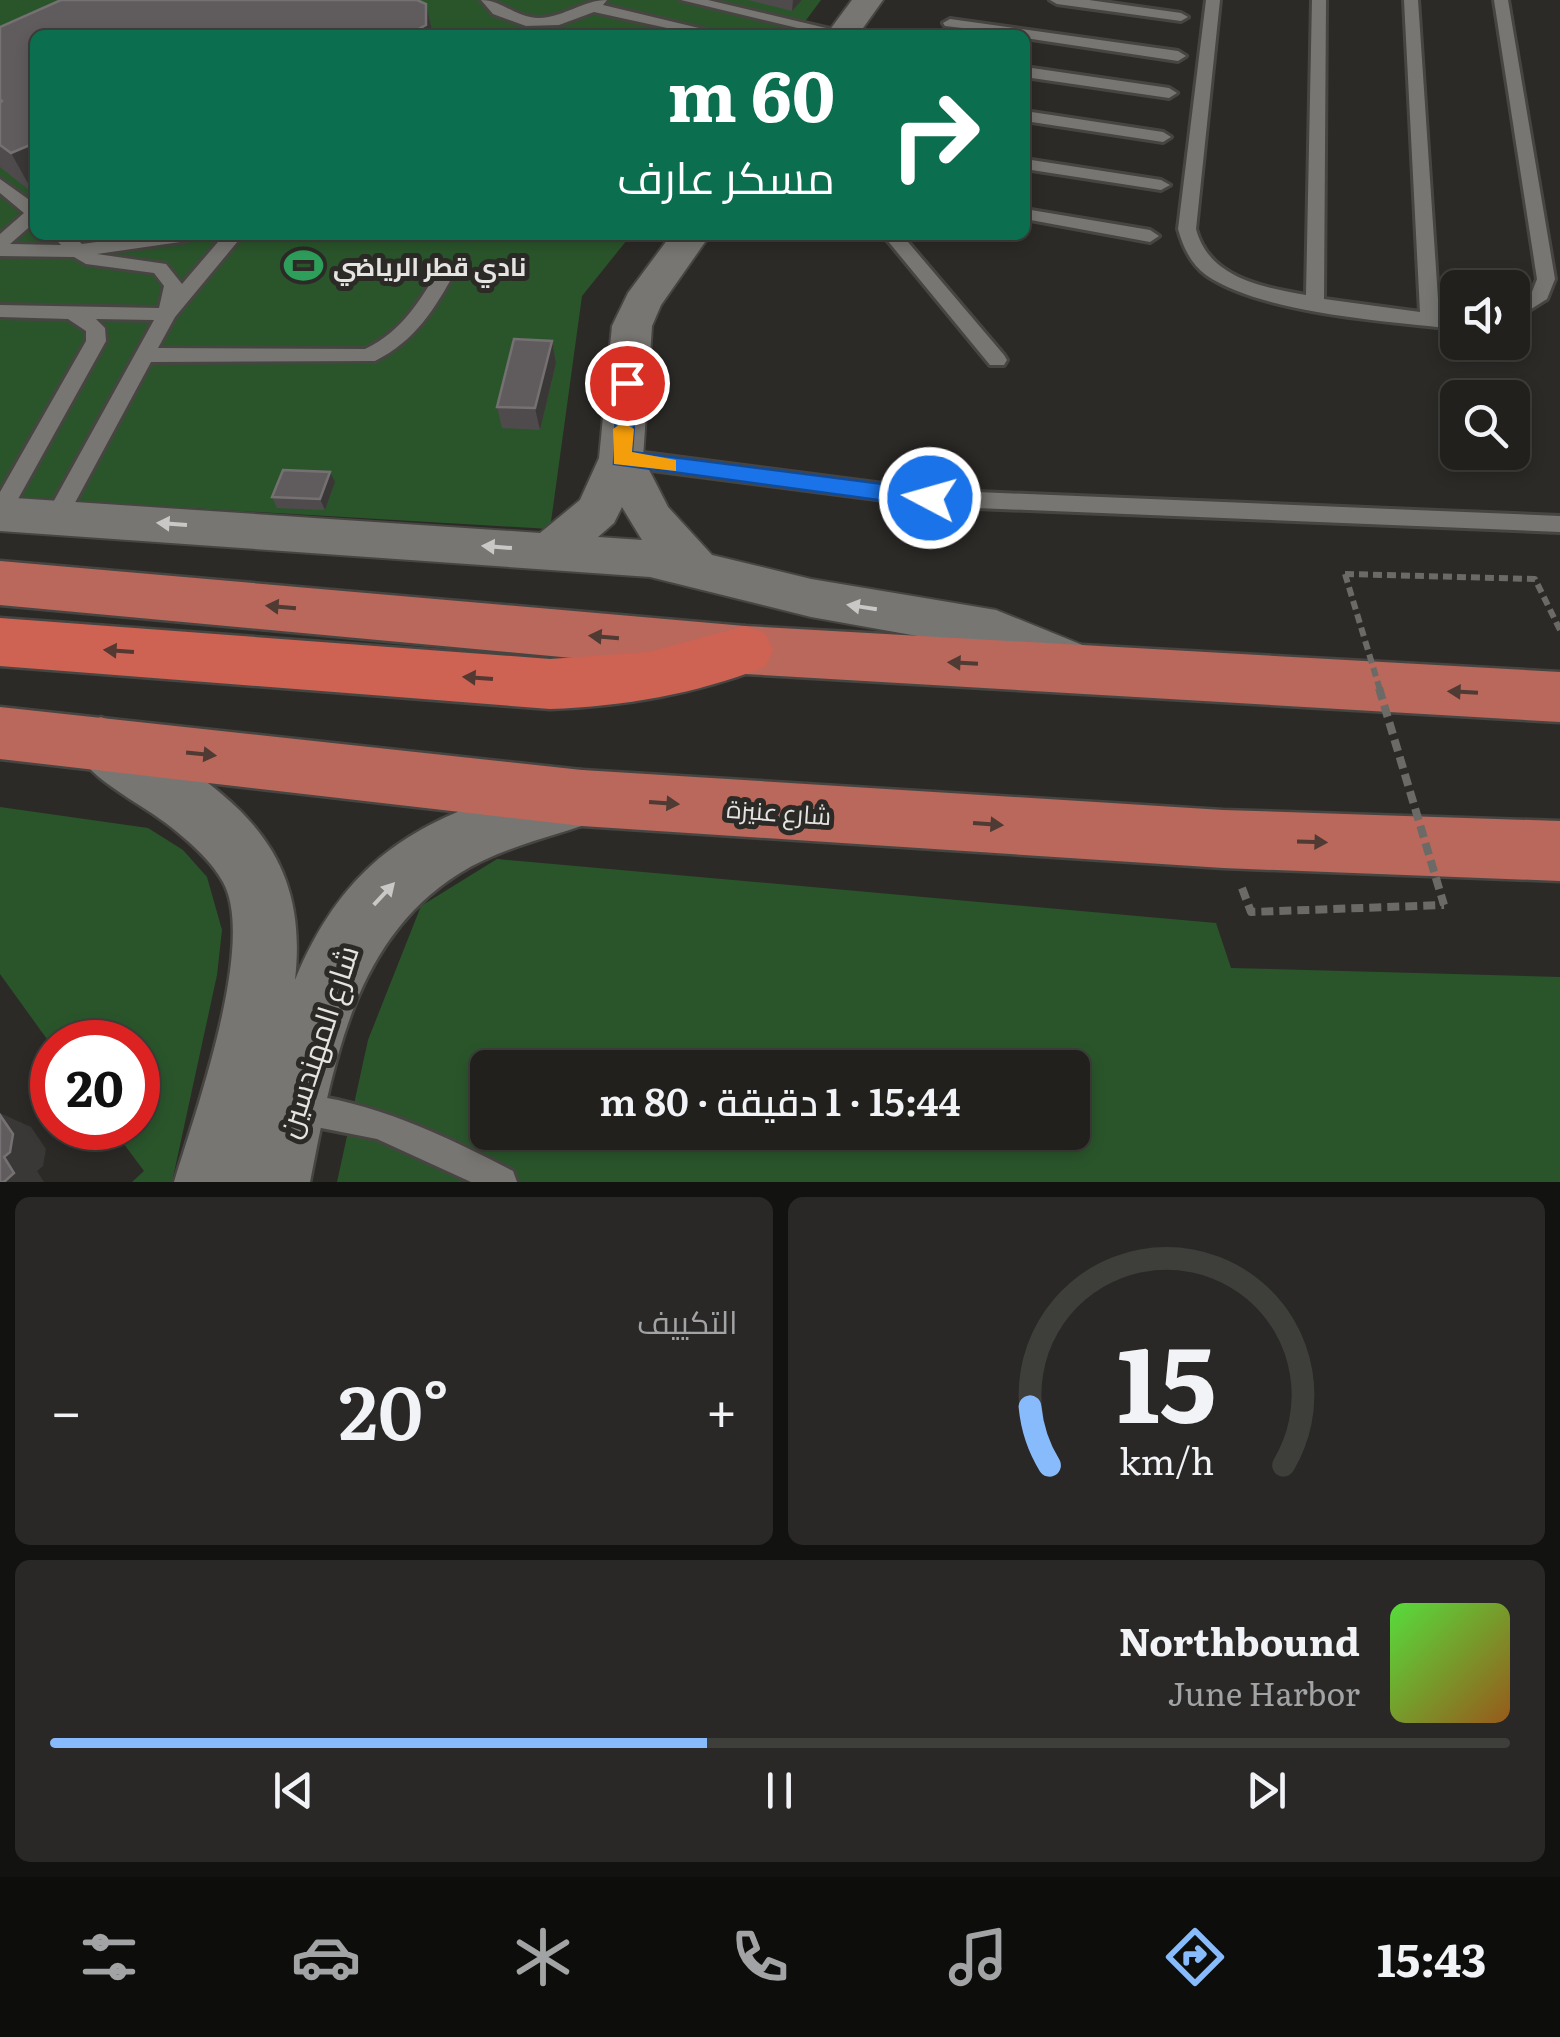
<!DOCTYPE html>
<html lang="ar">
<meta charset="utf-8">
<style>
:root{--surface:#21201d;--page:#292826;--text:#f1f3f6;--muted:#a2a3a4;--line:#3e3e3b;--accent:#88bbfc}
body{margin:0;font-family:Literata,Cairo,serif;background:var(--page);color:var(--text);direction:rtl;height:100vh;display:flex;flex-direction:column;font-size:38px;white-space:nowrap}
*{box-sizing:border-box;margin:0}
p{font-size:32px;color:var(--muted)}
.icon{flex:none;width:55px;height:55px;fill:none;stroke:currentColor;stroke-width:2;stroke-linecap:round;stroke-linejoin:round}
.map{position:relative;height:1182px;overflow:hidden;direction:ltr}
.drawer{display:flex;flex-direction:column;gap:15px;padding:15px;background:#121210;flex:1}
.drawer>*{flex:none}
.banner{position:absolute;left:30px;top:30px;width:1000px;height:210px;border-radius:15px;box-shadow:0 5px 15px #0003,0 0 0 2px var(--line);direction:rtl;background:#0b6e4f;color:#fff;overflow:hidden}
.fabs{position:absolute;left:1440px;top:270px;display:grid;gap:20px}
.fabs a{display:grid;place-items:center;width:90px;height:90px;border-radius:15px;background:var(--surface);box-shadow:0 5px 15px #0003,0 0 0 2px var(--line);font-size:50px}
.speed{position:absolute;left:30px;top:1020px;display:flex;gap:20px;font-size:50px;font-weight:700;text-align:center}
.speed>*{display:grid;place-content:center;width:130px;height:130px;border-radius:50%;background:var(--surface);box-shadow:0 5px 15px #0003,0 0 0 2px var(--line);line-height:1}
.speed .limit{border:15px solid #d22;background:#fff;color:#111}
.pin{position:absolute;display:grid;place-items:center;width:85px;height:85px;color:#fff;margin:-42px;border:5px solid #fff;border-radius:50%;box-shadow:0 2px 10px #0007}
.me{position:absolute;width:110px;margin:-55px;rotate:276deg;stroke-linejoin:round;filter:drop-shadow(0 0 8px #0008)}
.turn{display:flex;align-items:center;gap:35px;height:210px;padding:0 30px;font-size:45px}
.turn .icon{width:130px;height:130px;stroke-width:2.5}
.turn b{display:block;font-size:70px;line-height:85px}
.big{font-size:75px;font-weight:600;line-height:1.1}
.drawer .tile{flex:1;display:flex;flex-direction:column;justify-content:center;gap:15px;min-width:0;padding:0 35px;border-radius:15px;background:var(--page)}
.drawer .dial{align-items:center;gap:0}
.dial svg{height:260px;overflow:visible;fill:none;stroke:var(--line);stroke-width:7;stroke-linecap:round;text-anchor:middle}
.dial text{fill:var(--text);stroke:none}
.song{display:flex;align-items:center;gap:30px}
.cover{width:120px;height:120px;border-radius:15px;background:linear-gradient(135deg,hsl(110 70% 55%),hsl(30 70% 35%))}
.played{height:10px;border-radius:5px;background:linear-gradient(90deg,var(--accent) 45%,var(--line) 45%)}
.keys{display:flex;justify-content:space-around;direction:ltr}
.heat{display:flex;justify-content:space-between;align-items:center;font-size:55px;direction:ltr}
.drawer .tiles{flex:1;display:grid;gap:15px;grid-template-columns:1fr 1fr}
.tile:last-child{grid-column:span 2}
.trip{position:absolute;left:470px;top:1050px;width:620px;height:100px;border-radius:15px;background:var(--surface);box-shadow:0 5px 15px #0003,0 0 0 2px var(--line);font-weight:600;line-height:100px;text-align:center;direction:rtl}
.tab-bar{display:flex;height:160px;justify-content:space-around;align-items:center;background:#0d0d0c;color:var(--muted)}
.tab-bar .icon{width:70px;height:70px}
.tab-bar .active{color:var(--accent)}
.tab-bar b{font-size:45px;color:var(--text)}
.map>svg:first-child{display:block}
.green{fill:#2a552b;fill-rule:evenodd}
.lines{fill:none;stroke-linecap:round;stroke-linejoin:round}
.service-casing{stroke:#474542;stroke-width:6}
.minor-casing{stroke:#474542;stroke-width:4}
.tertiary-casing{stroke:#474542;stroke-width:5}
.primary-casing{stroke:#474542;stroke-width:5}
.trunk-casing{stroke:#474542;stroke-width:5}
.path-far1{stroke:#6c6a67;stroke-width:6;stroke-dasharray:9 5;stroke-linecap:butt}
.path{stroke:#6c6a67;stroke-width:8;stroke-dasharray:12 6;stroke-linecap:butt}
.service{fill:#787672;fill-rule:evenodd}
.minor{fill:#787672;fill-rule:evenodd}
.tertiary{fill:#787672;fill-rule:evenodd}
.primary{fill:#b9685b;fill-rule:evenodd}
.trunk{fill:#ce6354;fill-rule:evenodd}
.path-bridge-far1{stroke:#6c6a67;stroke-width:6;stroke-dasharray:9 5;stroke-linecap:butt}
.path-bridge{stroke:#6c6a67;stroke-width:8;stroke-dasharray:12 6;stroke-linecap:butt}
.wall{fill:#4f4b4c}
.shaded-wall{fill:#3a3737}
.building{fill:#605b5c;stroke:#757071;stroke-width:2.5}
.oneway{fill:#cac8c6}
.oneway2{fill:#4f3a34}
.oneway3{fill:#543832}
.route{fill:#1a73e8;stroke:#114b97;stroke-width:2.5}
.slow{fill:#f59e0b}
.labels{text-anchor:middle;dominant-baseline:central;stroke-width:10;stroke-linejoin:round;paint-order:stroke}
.poi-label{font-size:25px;font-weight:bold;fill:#e6e4e2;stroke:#2c2a27;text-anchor:start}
.street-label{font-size:25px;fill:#e6e4e2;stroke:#2c2a27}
.near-street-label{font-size:30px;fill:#e6e4e2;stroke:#2c2a27}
</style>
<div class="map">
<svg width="1560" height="1182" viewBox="0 0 1560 1182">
<rect width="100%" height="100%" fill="#2c2a27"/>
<g class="green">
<path d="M0 0H821L795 35H35V235H631L582 296 550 529 0 497Z"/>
<path d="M0 807 148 828 183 850 207 877 222 930 217 975 172 1182H132L144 1171 112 1128H138V1042L52 1046 0 974Z"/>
<path d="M497 859 1216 923 1231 968 1560 977V1182H337L368 1040 421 906ZM488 1068H1072V1132H488Z"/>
</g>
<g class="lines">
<defs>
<g id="service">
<path d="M481 0C503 0 515 18 539 18 565 17 583 0 607 0L603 5 728 35H699L594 12 559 25 526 26 493 14Z"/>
<path d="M681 0H708L851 34 827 35Z"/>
<path d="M1050 0H1089L1181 13 1188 17 1181 21 1057 4Z"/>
<path d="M1206 0H1220L1196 229C1209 278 1262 287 1306 295L1312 0H1326L1324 299 1420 312 1404 0H1418L1439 314 1458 317V329C1391 322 1260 313 1206 275 1191 264 1183 247 1178 229Z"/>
<path d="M1494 0H1508L1555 279 1547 299 1512 321V305L1532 292 1537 279Z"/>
<path d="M950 19 1178 51 1186 56 1178 61 1025 38V35L945 26 943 23Z"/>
<path d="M1025 67 1169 88 1177 93 1169 98 1025 77Z"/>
<path d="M1025 111 1163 132 1171 137 1163 142 1025 121Z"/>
<path d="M1025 159 1161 180 1170 185 1161 190 1025 169Z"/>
<path d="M0 179 35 204V222L10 244 61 245 52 235H72L82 244 147 235H196L187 241 97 254 166 264 182 284 224 235H243L175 317 158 348 365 349C403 331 420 300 441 266L447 264 456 270C435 309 415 341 375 361L151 362 64 523 56 525 45 517 154 320 96 319 105 328 106 341 8 517 0 519V492L86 341V331L68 319 0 317V305L159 308 164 286 154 273 86 264 74 257 0 256V234L24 213 0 193Z"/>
<path d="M1025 209 1150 230 1159 236 1150 242 1025 219Z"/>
<path d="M883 235H902L1004 355 1007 360 1004 365H990Z"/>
<path d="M621 450 930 490 1560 516V532L930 506 621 466 611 458Z"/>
<path d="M296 1093C375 1102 443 1135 513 1171L517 1182H471L377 1139 296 1123 286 1118 281 1108 286 1098Z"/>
</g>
<g id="minor">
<path d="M852 0H883L858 35H826Z"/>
<path d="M671 235H710L661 305 652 326 643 458 668 507 712 555 811 579 996 610 1107 655 1114 670 1107 685 1089 691 990 649 811 617 650 577 0 531V497L540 533 580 500 599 458 612 326 628 293ZM622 507 642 540 598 537 614 523Z"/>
</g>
<path id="tertiary" d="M101 717C128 726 150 743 174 759 261 816 307 872 295 980 341 870 404 826 515 791 534 785 563 769 582 770 588 770 598 776 604 778L613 798 604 818C557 836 503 846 460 873 352 940 333 1067 310 1182H174C194 1116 257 943 223 882 212 862 193 845 176 831 143 803 89 782 71 743L80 724Z"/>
<g id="primary">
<path d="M0 561 745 626 1560 672V722L745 674 0 605Z"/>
<path d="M0 707 582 770 1223 810 1560 821V881L1223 868 582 826 0 759Z"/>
</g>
<path id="trunk" d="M0 618 550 659 649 652 745 626 765 633 773 650 765 667C694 694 626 706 550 709L0 666Z"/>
</defs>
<use href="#service" class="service-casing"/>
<use href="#minor" class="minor-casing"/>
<use href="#tertiary" class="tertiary-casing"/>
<use href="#primary" class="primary-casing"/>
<use href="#trunk" class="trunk-casing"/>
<path class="path-far1" d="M1345 574 1535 579 1560 630"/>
<path class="path" d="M1242 888 1251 912 1444 905"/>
<use href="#service" class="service"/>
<use href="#minor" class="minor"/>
<use href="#tertiary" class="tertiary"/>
<use href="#primary" class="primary"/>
<use href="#trunk" class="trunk"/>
<path class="path-bridge-far1" d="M1345 574 1380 690"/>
<path class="path-bridge" d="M1379 688 1444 905"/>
</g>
<g class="wall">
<path d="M748 0H802L792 11Z"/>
<path d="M426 4 433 35H35L34 194 0 167V27Z"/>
<path d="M552 341 556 363 540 430 502 428 497 407Z"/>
<path d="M335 482 325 510 277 508 272 497Z"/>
</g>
<g class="shaded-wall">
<path d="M793 0H802L792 11Z"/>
<path d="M426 4 433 35H407Z"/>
<path d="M35 143V194H34L11 153Z"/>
<path d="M552 341 556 363 540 430 535 408Z"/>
<path d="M330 472 335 482 325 510 320 499Z"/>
<path d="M0 1113 31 1127 46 1149 43 1166 37 1171 44 1182H4V1157Z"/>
</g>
<g class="building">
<path d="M61 0H417L426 4V25L407 35H35V143L11 153 0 145V103L2 101 0 99V27Z"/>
<path d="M514 339 552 341 535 408 497 407Z"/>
<path d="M283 470 330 472 320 499 272 497Z"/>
<path d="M0 1115 13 1134 10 1152 4 1157 14 1173 4 1182H0Z"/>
</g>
<defs><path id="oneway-solid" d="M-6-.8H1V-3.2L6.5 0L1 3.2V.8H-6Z" transform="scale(2.5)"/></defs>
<g class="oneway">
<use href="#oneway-solid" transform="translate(172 524) rotate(-176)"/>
<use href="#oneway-solid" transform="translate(497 547) rotate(-176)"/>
<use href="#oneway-solid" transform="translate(862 607) rotate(-171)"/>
<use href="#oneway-solid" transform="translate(384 894) rotate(-47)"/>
</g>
<g class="oneway2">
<use href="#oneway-solid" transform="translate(281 607) rotate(-175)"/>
<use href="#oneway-solid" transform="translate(604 637) rotate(-175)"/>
<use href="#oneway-solid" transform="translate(963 663) rotate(-177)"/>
<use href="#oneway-solid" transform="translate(1463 692) rotate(-177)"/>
<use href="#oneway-solid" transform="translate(201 754) rotate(6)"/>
<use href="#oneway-solid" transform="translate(664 803) rotate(4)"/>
<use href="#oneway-solid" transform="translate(988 824) rotate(4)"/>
<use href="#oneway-solid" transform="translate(1312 842) rotate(2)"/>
</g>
<g class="oneway3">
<use href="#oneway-solid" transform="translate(119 651) rotate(-176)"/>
<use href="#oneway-solid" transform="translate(478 678) rotate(-176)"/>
</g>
<path class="route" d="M627 376 637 383 632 452 930 490 940 498 930 507 614 464 617 383Z"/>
<path class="slow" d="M623 422 634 429 632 452 676 460V471L614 464 613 429Z"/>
<defs>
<symbol id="stadium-bare" viewBox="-9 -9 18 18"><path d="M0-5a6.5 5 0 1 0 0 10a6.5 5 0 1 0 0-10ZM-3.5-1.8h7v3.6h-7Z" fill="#2e9e5b" stroke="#2c2a27" stroke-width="2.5" paint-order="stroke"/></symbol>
</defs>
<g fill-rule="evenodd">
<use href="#stadium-bare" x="276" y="238" width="55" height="55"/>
</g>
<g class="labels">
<g class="poi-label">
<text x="333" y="265">نادي قطر الرياضي</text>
</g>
<g class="street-label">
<text transform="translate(779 811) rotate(4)">شارع عنيزة</text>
</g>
<g class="near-street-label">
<text transform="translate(316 1041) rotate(-72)">شارع المهندسين</text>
</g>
</g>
</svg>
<div class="fabs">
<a><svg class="icon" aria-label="sound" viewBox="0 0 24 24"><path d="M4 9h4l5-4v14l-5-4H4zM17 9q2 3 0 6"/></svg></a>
<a><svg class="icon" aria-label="search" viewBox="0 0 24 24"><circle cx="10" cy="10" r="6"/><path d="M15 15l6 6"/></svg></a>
</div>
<div class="speed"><div class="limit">20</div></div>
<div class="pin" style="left:627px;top:383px;background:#d93025"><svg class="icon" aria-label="arrive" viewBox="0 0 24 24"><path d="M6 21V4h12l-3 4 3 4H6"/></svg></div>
<svg class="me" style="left:930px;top:498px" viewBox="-20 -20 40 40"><circle r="17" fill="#1a73e8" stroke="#fff" stroke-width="3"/><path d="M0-11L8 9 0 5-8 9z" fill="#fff"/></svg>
<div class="trip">15:44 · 1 دقيقة · 80 m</div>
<div class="banner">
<div class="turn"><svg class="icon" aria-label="right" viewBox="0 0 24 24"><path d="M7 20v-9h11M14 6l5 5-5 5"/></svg><div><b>60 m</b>مسكر عارف</div></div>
</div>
</div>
<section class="drawer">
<div class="tiles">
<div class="tile dial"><svg viewBox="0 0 100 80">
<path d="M14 69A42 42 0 1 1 86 69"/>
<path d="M14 69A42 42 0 0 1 8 51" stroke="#88bbfc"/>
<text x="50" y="56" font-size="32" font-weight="700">15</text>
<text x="50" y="72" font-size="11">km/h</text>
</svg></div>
<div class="tile"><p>التكييف</p>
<div class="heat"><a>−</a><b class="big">20°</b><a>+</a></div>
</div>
<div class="tile">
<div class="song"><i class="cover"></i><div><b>Northbound</b><p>June Harbor</p></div></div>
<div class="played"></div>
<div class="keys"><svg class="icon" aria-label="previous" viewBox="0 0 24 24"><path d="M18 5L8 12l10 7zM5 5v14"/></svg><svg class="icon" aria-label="pause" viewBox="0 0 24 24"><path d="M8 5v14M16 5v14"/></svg><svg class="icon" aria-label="next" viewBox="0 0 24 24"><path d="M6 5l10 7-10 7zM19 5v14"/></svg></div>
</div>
</div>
</section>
<nav class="tab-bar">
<b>15:43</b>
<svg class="icon active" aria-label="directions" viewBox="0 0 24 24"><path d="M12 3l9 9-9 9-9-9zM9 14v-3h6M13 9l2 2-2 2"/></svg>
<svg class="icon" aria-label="music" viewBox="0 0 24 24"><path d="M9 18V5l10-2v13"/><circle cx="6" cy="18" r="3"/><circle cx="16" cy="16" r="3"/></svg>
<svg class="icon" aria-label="phone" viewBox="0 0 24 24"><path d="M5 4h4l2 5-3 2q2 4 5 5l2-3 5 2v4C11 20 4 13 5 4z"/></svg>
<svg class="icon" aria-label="climate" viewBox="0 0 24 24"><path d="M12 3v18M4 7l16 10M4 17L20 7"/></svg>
<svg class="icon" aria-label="car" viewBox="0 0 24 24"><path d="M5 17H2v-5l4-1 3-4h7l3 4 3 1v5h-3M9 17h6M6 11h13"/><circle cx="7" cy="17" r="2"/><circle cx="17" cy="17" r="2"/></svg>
<svg class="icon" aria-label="filters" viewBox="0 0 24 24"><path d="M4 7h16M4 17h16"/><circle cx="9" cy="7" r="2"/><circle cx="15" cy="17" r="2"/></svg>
</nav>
